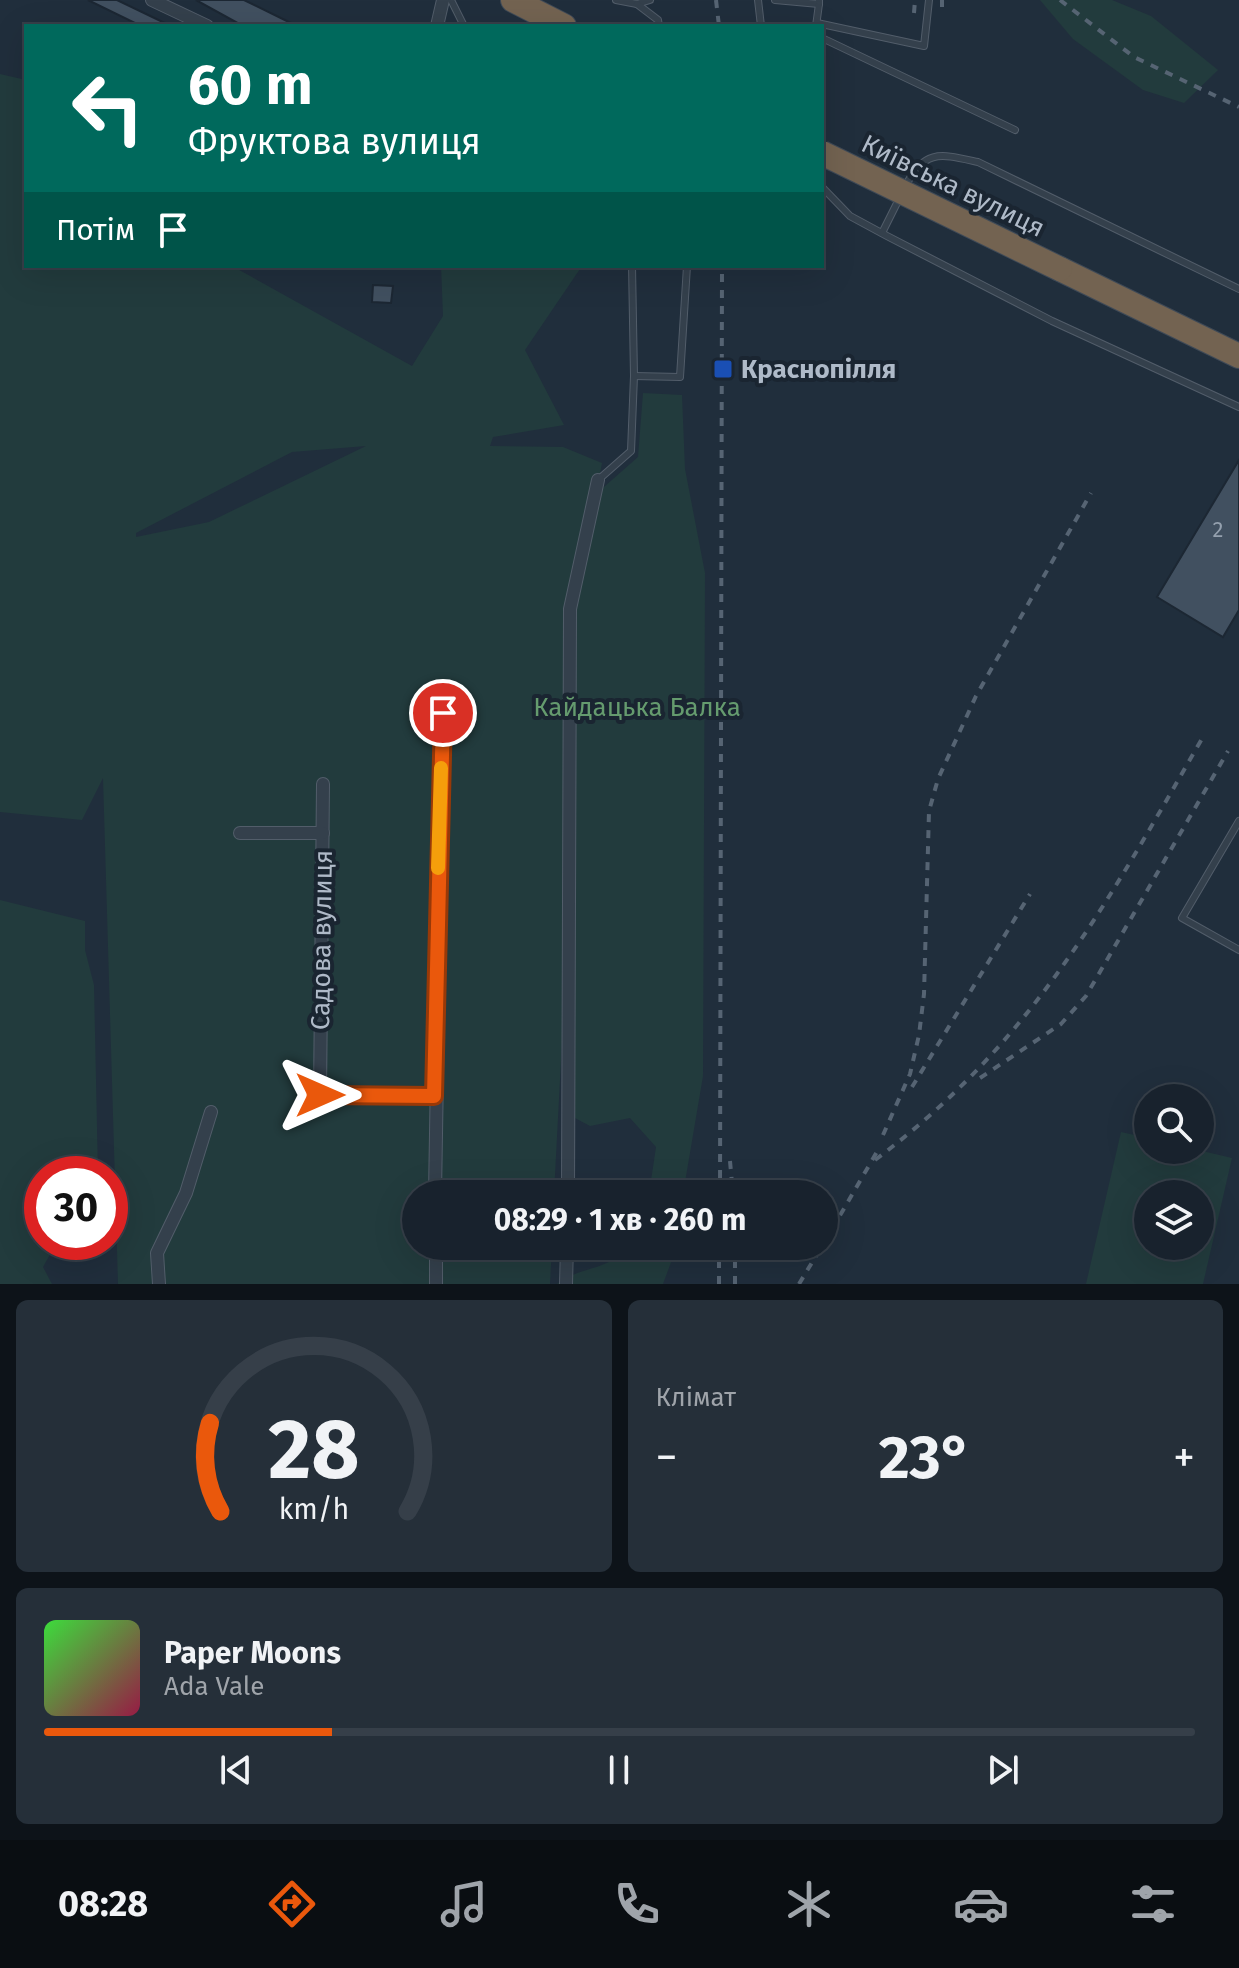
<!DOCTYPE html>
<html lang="uk">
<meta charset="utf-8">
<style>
:root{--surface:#18222d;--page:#252f39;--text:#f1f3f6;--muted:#9fa4aa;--line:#363f49;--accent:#ea580c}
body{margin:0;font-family:"Fira Sans",sans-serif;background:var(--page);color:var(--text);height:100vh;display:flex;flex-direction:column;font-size:30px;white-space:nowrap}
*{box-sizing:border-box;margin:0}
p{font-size:26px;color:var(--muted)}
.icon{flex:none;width:44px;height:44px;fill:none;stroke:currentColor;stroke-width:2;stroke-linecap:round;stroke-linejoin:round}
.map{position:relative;height:1284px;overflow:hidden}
.panel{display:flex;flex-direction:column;gap:16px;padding:16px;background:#0d1319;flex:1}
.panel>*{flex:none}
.guide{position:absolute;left:24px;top:24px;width:800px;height:244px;border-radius:0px;box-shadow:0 8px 32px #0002,0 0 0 2px var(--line);background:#00695c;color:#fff;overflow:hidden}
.fabs{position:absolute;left:1134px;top:1084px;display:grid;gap:16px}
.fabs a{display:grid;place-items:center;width:80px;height:80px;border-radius:50%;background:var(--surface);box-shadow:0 8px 32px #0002,0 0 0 2px var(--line);font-size:40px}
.speed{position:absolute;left:24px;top:1156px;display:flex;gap:16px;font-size:40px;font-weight:700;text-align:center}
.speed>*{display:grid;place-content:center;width:104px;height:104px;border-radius:50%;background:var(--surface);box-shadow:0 8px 32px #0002,0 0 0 2px var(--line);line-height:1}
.speed .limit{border:12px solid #d22;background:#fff;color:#111}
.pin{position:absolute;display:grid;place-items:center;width:68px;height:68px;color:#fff;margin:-34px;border:4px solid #fff;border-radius:50%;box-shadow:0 2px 8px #0007}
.me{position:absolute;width:88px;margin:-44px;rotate:90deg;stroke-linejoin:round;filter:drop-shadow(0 0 6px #0008)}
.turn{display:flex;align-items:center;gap:28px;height:168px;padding:0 32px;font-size:36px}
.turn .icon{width:104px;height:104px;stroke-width:2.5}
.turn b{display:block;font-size:56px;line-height:68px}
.then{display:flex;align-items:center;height:76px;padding:0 32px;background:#0003;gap:16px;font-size:30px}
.big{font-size:60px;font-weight:700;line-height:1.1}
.panel .card{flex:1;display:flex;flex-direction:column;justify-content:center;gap:12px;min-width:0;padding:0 28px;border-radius:12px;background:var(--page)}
.panel .dial{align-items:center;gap:0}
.dial svg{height:208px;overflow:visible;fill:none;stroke:var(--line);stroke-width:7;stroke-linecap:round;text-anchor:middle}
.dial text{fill:var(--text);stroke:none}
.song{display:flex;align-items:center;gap:24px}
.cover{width:96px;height:96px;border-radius:12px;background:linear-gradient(135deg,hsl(120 70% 55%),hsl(340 70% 35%))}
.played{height:8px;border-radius:4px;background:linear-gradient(90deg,var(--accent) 25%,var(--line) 25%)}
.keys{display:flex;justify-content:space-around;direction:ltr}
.heat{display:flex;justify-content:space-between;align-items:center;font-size:44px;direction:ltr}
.panel .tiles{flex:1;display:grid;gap:16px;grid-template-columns:1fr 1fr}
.card:last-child{grid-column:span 2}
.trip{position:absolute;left:402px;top:1180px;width:436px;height:80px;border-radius:40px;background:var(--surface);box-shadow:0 8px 32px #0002,0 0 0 2px var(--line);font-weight:700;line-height:80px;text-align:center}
.tabs{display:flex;height:128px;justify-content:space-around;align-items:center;background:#0a0e12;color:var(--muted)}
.tabs .icon{width:56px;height:56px}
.tabs .current{color:var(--accent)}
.tabs b{font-size:36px;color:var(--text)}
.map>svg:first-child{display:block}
.green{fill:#223b3d;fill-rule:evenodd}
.building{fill:#415060;stroke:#1c2733;stroke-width:2}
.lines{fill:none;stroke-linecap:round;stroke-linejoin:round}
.lane-casing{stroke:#525d6a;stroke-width:8}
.street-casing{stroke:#525d6a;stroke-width:14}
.highway-casing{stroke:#3f4a57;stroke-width:26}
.lane{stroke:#34404c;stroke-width:6}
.street{stroke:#34404c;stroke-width:12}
.highway{stroke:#736351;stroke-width:24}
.rail{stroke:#566473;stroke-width:4;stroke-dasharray:8 8;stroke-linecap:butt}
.highway-bridge-casing{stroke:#3f4a57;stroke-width:26;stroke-linecap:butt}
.highway-bridge{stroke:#736351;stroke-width:24}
.route-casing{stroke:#983908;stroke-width:20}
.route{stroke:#ea580c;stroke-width:14}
.slow{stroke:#f59e0b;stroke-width:14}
.transit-dot{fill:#1a4fb4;stroke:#1a2531;stroke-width:3}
.labels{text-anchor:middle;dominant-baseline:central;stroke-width:8;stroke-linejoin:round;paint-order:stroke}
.number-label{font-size:22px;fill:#94a0ae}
.street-label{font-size:26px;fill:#afbac8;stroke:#1a2531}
.poi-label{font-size:26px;font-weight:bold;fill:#afbac8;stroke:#1a2531;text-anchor:start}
.park-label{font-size:26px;fill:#659b6e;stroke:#1a2531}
</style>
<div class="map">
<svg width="1239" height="1284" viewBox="0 0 1239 1284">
<rect width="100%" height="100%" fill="#202e3c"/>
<g class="green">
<path d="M1040 0H1112L1151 16 1218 70 1184 103 1143 90 1073 39Z"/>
<path d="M0 74 26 80V266H232L412 366 443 316 441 266H582L525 350 564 425 493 437 490 446 563 447 602 463 596 494 638 457 643 393 682 395 685 469 705 573 703 1076 683 1194H649L656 1147 630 1118 590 1126 573 1117C577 939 568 763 577 585L571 606 568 928 554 1194H416V1246H552L550 1284H118L103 778 82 820 0 812ZM366 446 209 522 136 537V533L292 452Z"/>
<path d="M0 900 85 921V950L94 985 98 1174H42V1242H57L43 1267 52 1284H0Z"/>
<path d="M1121 1132 1148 1138V1150H1198L1232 1158 1203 1284H1086ZM1200 1194V1246H1148V1194Z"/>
<path d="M629 1246H677L663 1284H557C585 1264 605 1273 629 1246Z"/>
</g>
<g class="building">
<path d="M88 0H117L171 26H141Z"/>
<path d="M196 0H244L297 26H243Z"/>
<path d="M373 285 393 286 391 303 372 302Z"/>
<path d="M1239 460V610L1223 637 1157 597Z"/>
</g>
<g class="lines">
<defs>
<g id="lane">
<path d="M451 0 464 26"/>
<path d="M616 0 637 4 650 0"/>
<path d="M758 0 761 26"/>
<path d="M775 0 819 4V0"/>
<path d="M637 4 658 20 659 26"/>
<path d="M817 23 924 46 929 0"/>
<path d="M816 26 819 4"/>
<path d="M822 38 1015 130"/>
<path d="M822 187 850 216 887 236 1052 321 1239 407"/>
<path d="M905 187C924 148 941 154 978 162L1239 289"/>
<path d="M882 233 900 197"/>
<path d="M634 376 680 377 687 266"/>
<path d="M598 480 631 451 634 376 632 266"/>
<path d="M1239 821 1182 918 1239 950"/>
</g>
<g id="street">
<path d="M152 0 207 26"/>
<path d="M437 26 443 0"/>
<path d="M323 784 320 1095 434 1096"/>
<path d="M240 833H323"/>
<path d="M435 1194 443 713"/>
<path d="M568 1194 570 609 598 480"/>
<path d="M436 1246V1284"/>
<path d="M159 1284 157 1253 186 1193 211 1112"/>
<path d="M566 1284 567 1246"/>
</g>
<g id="highway">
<path d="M513 0 564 26"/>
<path d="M1060 269 1239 356"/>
</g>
</defs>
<use href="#lane" class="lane-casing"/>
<use href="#street" class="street-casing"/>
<use href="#highway" class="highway-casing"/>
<use href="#lane" class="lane"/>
<use href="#street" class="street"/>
<use href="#highway" class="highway"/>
<g class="rail">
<path d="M716 0 719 26"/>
<path d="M1060 0 1134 57 1239 107"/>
<path d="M942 7V0"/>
<path d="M914 13 915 0"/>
<path d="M980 1078 1061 1024 1086 996 1228 751"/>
<path d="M912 1087 1030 894"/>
<path d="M883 1135 910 1074 919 1035 924 994 929 811 938 779 976 696 1091 493"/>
<path d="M875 1160C1033 1042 1107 903 1203 737"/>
<path d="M730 1161 733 1194"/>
<path d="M720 1194 722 266"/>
<path d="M824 1243 878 1150"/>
<path d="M719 1284V1246"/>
<path d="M735 1284V1246"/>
<path d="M799 1284 822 1246"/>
</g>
<defs>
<path id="highway-bridge" d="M822 153 1060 269"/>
</defs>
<use href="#highway-bridge" class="highway-bridge-casing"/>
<use href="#highway-bridge" class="highway-bridge"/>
</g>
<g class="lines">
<defs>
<path id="route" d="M320 1095 434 1096 443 713"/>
</defs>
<use href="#route" class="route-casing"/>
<use href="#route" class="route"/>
<path class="slow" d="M438 868 441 768"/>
</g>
<rect class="transit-dot" x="713" y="359" width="20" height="20" rx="4"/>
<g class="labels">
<g class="number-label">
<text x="1218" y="529">2</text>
</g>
<g class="street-label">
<text transform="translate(953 186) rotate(26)">Київська вулиця</text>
<text transform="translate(322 940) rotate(-89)">Садова вулиця</text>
</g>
<g class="poi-label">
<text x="741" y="369">Краснопілля</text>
</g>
<g class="park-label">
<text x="637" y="707">Кайдацька Балка</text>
</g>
</g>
</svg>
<div class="fabs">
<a><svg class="icon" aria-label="search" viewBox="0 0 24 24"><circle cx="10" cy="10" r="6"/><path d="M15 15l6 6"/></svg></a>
<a><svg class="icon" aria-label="layers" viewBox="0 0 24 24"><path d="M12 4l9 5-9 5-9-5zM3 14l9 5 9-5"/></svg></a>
</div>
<div class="speed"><div class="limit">30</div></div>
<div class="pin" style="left:443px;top:713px;background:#d93025"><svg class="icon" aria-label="arrive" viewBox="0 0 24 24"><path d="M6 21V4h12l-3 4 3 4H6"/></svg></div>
<svg class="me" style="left:320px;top:1095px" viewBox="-20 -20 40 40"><path d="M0-17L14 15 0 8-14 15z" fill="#ea580c" stroke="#fff" stroke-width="4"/></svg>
<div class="trip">08:29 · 1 хв · 260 m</div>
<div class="guide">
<div class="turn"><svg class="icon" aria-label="left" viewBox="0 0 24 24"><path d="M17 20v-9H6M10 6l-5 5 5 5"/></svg><div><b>60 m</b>Фруктова вулиця</div></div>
<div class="then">Потім<svg class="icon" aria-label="arrive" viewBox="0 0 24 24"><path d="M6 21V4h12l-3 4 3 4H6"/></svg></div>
</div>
</div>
<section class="panel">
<div class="tiles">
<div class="card dial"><svg viewBox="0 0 100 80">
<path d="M14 69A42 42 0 1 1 86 69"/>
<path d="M14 69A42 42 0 0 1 10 35" stroke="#ea580c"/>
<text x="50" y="56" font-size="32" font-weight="700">28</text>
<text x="50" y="72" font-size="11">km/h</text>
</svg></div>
<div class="card"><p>Клімат</p>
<div class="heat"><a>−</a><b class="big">23°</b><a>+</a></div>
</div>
<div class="card">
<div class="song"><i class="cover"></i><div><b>Paper Moons</b><p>Ada Vale</p></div></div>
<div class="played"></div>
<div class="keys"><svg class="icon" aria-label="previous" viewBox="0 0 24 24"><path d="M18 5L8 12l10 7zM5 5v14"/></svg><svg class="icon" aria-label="pause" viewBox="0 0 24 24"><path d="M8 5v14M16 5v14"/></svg><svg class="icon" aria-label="next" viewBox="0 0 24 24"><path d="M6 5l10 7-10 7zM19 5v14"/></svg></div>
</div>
</div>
</section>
<nav class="tabs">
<b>08:28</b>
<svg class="icon current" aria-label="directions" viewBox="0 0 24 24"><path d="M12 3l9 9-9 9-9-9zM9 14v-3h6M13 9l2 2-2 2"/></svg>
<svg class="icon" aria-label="music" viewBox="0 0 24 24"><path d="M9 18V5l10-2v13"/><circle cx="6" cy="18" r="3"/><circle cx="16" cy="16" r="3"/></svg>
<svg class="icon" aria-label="phone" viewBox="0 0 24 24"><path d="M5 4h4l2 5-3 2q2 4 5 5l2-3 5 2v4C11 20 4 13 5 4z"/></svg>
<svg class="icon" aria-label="climate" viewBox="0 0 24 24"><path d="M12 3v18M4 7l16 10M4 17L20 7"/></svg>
<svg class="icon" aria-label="car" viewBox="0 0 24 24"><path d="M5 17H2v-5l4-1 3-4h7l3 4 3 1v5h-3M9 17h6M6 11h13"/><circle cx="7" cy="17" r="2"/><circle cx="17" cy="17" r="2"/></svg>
<svg class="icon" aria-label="filters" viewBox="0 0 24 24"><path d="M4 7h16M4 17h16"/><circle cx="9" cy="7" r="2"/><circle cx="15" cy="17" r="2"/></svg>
</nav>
